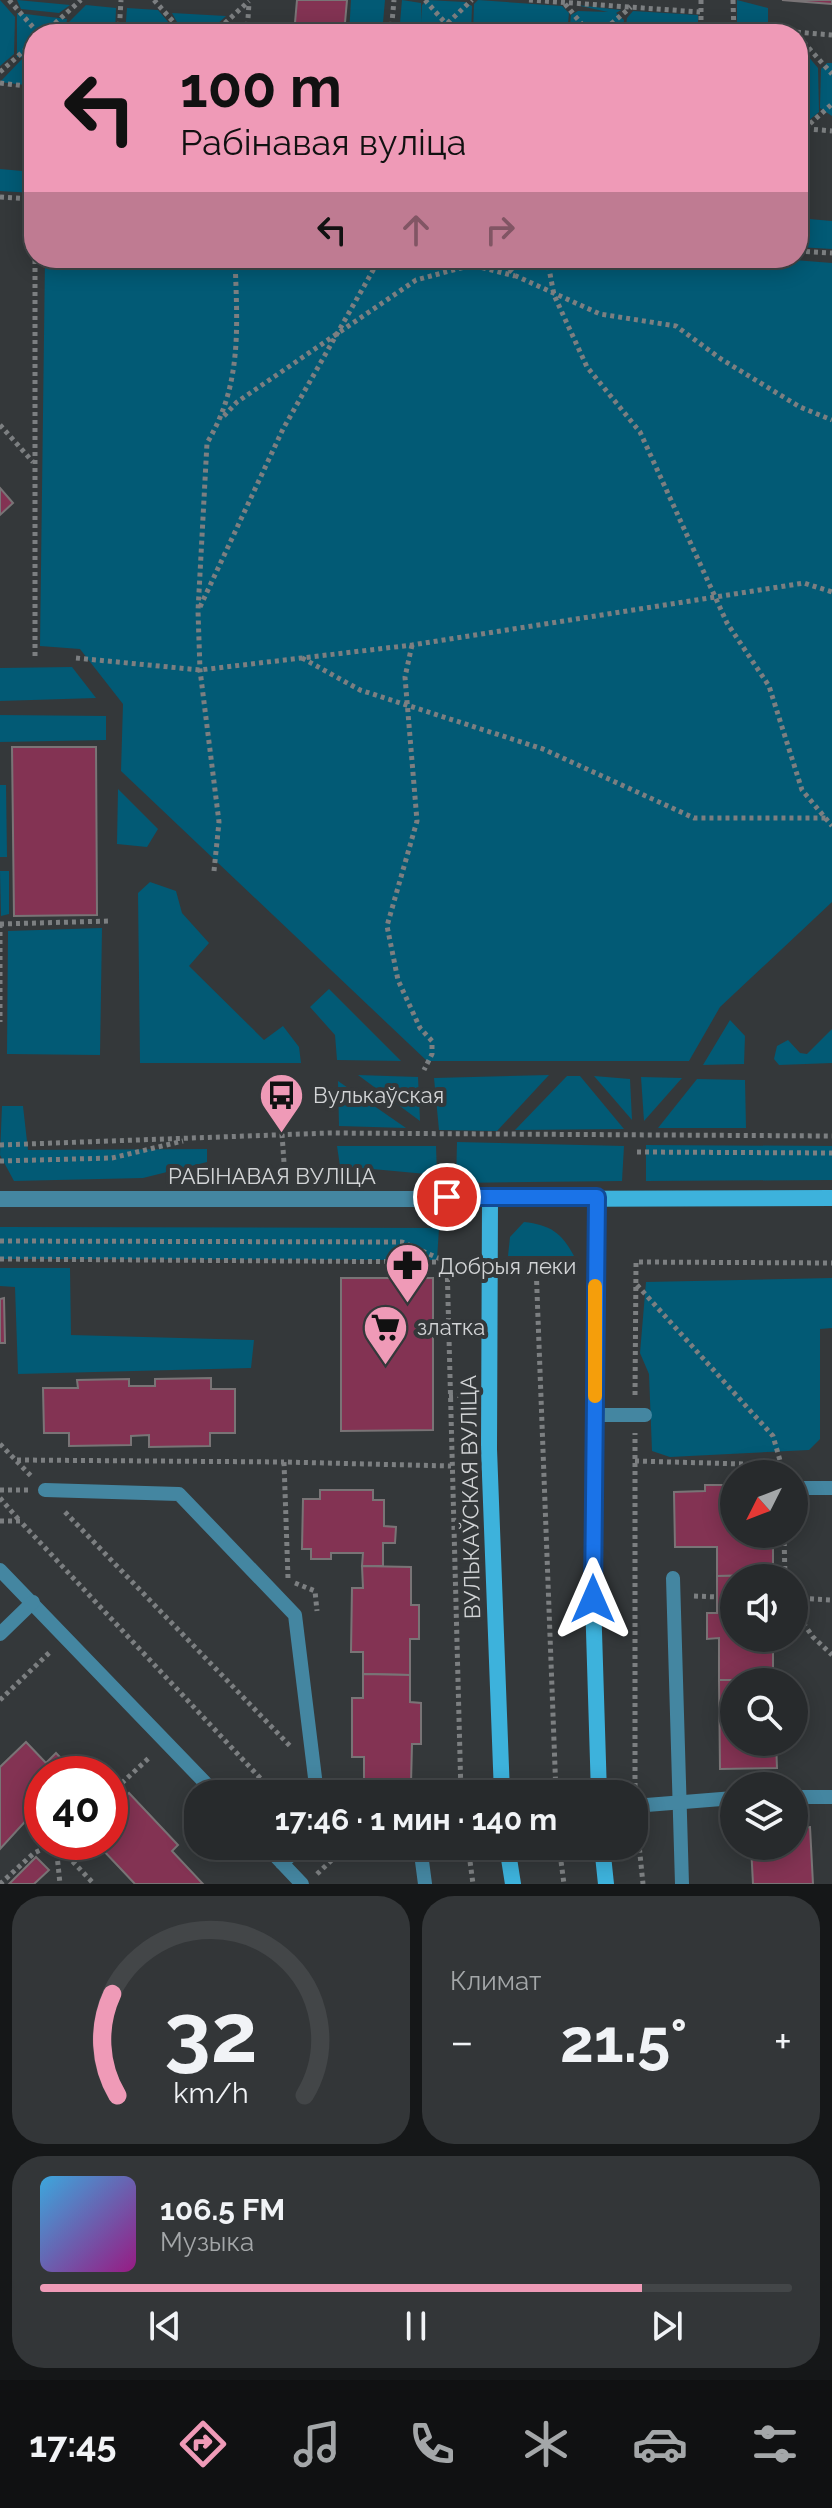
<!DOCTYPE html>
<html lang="ru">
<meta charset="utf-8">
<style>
:root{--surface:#272a2c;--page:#333638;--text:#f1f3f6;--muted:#a4a7a9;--line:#434648;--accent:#ef9ab7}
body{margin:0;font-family:Raleway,sans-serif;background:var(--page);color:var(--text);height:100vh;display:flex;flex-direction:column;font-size:30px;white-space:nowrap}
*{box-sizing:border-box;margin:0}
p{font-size:26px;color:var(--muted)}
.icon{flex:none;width:44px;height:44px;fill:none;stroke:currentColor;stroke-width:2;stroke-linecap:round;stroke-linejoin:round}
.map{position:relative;height:1884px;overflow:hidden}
.side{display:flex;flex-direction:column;gap:12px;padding:12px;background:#151718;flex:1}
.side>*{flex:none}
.guide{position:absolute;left:24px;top:24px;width:784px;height:244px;border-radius:32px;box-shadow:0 4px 20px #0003,0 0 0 2px var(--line);background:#ef9ab7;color:#111;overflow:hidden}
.needle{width:52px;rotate:228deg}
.fabs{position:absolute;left:720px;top:1460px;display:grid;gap:16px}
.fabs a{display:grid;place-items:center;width:88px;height:88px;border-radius:50%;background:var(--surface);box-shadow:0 4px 20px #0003,0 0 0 2px var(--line);font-size:40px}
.speed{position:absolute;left:24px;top:1756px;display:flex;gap:16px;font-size:40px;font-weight:700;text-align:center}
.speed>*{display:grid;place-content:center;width:104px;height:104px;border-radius:50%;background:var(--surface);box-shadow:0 4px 20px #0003,0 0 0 2px var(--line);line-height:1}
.speed .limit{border:12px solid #d22;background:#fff;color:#111}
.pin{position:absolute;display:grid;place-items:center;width:68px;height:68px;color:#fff;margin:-34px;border:4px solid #fff;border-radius:50%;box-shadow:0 2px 8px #0007}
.me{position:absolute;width:88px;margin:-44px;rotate:0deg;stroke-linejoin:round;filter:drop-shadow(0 0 6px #0008)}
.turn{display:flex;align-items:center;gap:28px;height:168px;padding:0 24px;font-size:36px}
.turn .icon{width:104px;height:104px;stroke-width:2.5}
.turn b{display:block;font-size:56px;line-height:68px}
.lanes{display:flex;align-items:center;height:76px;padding:0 24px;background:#0003;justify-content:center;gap:40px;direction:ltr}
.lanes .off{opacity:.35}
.big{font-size:60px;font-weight:700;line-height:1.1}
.side .widget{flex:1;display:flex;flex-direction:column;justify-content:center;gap:12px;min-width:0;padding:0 28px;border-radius:32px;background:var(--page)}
.side .dial{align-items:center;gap:0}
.dial svg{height:208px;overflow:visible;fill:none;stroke:var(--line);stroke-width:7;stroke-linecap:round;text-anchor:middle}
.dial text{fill:var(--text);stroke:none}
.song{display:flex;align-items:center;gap:24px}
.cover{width:96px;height:96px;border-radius:12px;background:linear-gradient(135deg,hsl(200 70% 55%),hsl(310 70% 35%))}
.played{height:8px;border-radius:4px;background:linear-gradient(90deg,var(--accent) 80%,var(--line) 80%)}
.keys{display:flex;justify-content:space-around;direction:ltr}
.heat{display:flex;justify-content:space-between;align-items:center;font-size:44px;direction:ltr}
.side .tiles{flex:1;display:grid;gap:12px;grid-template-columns:1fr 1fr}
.widget:last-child{grid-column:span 2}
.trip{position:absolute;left:184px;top:1780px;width:464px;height:80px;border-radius:32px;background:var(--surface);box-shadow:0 4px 20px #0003,0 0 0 2px var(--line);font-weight:700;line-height:80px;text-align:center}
.tab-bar{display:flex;height:128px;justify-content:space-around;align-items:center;background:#101112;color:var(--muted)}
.tab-bar .icon{width:56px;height:56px}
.tab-bar .current{color:var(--accent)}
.tab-bar b{font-size:36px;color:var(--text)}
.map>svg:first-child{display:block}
.green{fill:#025a75}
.building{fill:#833353;stroke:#797476;stroke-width:2}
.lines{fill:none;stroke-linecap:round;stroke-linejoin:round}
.path{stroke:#7c7f81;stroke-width:5;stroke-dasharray:4 4;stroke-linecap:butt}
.lane{stroke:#4486a1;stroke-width:14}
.street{stroke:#4486a1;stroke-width:16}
.secondary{stroke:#3db2dc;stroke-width:16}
.route-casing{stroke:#114b97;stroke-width:20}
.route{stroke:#1a73e8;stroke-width:14}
.slow{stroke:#f59e0b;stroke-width:14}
.labels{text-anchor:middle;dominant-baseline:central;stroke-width:8;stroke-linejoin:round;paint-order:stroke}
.poi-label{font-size:22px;fill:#d2d4d6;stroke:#34383a;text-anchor:start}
.street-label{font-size:22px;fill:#d2d4d6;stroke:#34383a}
</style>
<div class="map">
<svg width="832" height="1884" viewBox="0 0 832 1884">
<rect width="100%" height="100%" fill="#34383a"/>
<g class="green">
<path d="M0 0 15 17 14 54 0 66Z"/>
<path d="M17 0 70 5 59 13 21 9Z"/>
<path d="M351 0H385L382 34H349Z"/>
<path d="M402 0 421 3V22L422 5 427 0 465 2 472 6 471 34H399Z"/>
<path d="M478 0 562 6 569 13 567 34H473L474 4Z"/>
<path d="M737 0 768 8V25L737 22Z"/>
<path d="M86 5 116 8 115 34H68L69 22Z"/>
<path d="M576 5 621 10 616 13 624 20 622 34H569L571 15 578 11 608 12Z"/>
<path d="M127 8 158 10 175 30 176 25 220 28V34H125Z"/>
<path d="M633 11 698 15V34H625L627 18Z"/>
<path d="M17 13 67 19 65 34H34V59L17 57Z"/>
<path d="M172 13 226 16 215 26 177 22Z"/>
<path d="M798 54 807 55 818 68 819 112 803 125 798 124Z"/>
<path d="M22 59 34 61V86L0 82Z"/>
<path d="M827 63H832V116L820 108 821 69Z"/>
<path d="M0 169 34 172V193L0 191Z"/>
<path d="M798 218 832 221V249L798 247Z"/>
<path d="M45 258H769L832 263V902L720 1007 689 1061H427L121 771 123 704 80 649 40 646Z"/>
<path d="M72 667 96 698 0 701V668Z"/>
<path d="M0 715 106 716V740L0 742Z"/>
<path d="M0 785H6L7 857H0Z"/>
<path d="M118 789 158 829 147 847 117 844Z"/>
<path d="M0 871H9V914L1 916Z"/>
<path d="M150 882 176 891 182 913 209 943 189 966 264 1040 283 1026 299 1047 301 1063H140L138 893Z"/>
<path d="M102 928 100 1055 7 1054 8 931Z"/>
<path d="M329 989 401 1061 337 1060 335 1035 310 1007Z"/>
<path d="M730 1020 745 1036 744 1064 703 1065Z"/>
<path d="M832 1029V1063L779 1065 774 1059 777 1046 788 1040 800 1053 807 1054Z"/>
<path d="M358 1075 418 1077 420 1121Z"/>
<path d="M549 1075 497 1131 439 1130 434 1078Z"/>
<path d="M567 1076H580L624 1129 515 1130Z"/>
<path d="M594 1076 630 1079 632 1120Z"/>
<path d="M641 1077 682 1078 644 1121Z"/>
<path d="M697 1079 745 1080 746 1128H658Z"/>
<path d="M338 1081 406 1128 339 1126Z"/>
<path d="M2 1106H23L28 1150 207 1149V1162L143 1178 14 1181 0 1155Z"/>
<path d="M457 1142 624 1146 622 1181 456 1183Z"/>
<path d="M646 1145 832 1146V1180L646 1181Z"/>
<path d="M337 1146H436L437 1175 340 1166Z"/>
<path d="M524 1222C550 1225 561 1232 574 1256H508L510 1237Z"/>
<path d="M0 1227 439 1228 437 1260 0 1259Z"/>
<path d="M0 1268H70L71 1335 254 1340 251 1368 18 1374 15 1287 0 1286Z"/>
<path d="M832 1278V1328L820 1329V1439L809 1450 670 1457 652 1451 649 1374 640 1353 646 1282Z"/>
</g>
<g class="building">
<path d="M297 0H347L344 34H294Z"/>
<path d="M782 0H832V4L806 2Z"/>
<path d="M0 488 13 503 0 515Z"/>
<path d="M12 747H96L97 915 14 916Z"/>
<path d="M341 1278H433V1430L341 1431Z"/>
<path d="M4 1298 5 1343H0V1299Z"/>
<path d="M211 1378V1389H235V1433H210V1446L149 1447V1435L131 1436V1445L69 1446V1433H44L43 1388H78L77 1380 129 1379V1386H155V1379Z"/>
<path d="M705 1485H734V1534H773V1575L717 1576V1547H675L674 1492 705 1491Z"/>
<path d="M320 1490H373V1500H384V1526L396 1527 395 1543H383V1566H362L363 1553H331V1559H311V1549H302L303 1499H320Z"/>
<path d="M362 1566 411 1567V1605H419V1639H410V1675L363 1674V1652H351L352 1588H363Z"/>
<path d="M773 1575 734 1578V1638H773V1680H719V1638L707 1639V1613H717V1576Z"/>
<path d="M363 1674 410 1675V1702L421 1703V1744H412L411 1783 364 1782V1757H352V1698H363Z"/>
<path d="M719 1680H773L734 1682V1742H776L777 1768 720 1769Z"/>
<path d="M26 1742 46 1763 56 1753 76 1774H42V1803L0 1849V1767Z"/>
<path d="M129 1793 178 1845 172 1851 203 1884H135L102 1849 95 1856 83 1842H110V1811Z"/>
<path d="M810 1827 813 1884H753L751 1846H794V1828Z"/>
<path d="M36 1857 49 1870 34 1884H9Z"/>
</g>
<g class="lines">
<g class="path">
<path d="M9 0 39 34"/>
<path d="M154 0 184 34"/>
<path d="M425 0 455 34"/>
<path d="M529 0 700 12"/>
<path d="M701 0V34"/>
<path d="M733 0 734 34"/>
<path d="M565 4 590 34"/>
<path d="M733 27 832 35"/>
<path d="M43 34 81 0"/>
<path d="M119 34 121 0"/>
<path d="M213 34 249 1"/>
<path d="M247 34 249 3"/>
<path d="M391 34 394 0"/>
<path d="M436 34 472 0"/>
<path d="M599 34 631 7"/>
<path d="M798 36 832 74"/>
<path d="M0 72 34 42"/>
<path d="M0 83 34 87"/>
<path d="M798 128 832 131"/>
<path d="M804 129 832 104"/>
<path d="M0 197 34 199"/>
<path d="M798 251 832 253"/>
<path d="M498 258 516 276 600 314 676 326 721 359 800 407 832 420"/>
<path d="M547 258 554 295 587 367 640 432 727 623 769 686 802 790 832 826"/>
<path d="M224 416 237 402 416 280 472 265 515 276"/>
<path d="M0 425 33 462"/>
<path d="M200 607 283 429 380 258"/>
<path d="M412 645 405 677 417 821 387 926 398 980 420 1028 432 1041V1054L424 1070"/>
<path d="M35 656V258"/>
<path d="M76 658 200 670 412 645 804 583 832 592"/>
<path d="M302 658 360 690 543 749 694 818H828"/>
<path d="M214 871 219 822 200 670 198 611 207 443C243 383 237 325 235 258"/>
<path d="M0 924 110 921"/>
<path d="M0 924V1022"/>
<path d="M282 1134 285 1177"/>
<path d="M0 1145 329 1133 832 1136"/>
<path d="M637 1152 832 1153"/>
<path d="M0 1161 112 1158 183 1141"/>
<path d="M0 1241 402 1242 447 1262"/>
<path d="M0 1259 442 1262"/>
<path d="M447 1262 461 1794"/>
<path d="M536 1265 556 1794"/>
<path d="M637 1285 773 1436 781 1464"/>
<path d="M635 1395 636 1262 832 1263"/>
<path d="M449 1396 468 1395"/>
<path d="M0 1444 31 1476"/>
<path d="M17 1460 284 1462"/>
<path d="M635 1461 781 1465"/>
<path d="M0 1490H28"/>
<path d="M0 1498 19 1520"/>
<path d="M65 1512 291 1747"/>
<path d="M0 1521H20L275 1794"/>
<path d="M784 1534 785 1578"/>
<path d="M288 1578 284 1462 451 1466"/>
<path d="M295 1583 315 1591 317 1611"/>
<path d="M694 1596 717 1597"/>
<path d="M794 1598 832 1600"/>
<path d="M794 1610 813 1637 832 1655"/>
<path d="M0 1700 50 1652"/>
<path d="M748 1783 782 1782"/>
<path d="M635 1787V1433"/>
<path d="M110 1794 151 1756"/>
<path d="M637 1825 643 1884"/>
<path d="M56 1844 94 1884"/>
<path d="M56 1845 60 1884"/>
<path d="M238 1846 248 1857"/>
<path d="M323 1846 334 1858"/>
<path d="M468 1846 473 1884"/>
<path d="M559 1846 564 1884"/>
<path d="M439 1858 470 1855"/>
<path d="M317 1874 334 1858 401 1859"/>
<path d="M0 1884 34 1853 58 1842"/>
</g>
<g class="lane">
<path d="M595 1415H645"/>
<path d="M794 1488H832"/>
<path d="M45 1490 179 1494 295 1615 317 1794"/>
<path d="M0 1570 216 1794"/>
<path d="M673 1578 682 1884"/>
<path d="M0 1634 33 1602"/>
<path d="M794 1797H832"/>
<path d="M634 1806 734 1798"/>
<path d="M266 1846 282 1863"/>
<path d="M301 1846 282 1863 302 1884"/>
<path d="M420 1846 425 1884"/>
</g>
<path class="street" d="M0 1199H490"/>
<g class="secondary">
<path d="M597 1197 593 1599 599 1794"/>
<path d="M502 1794 489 1449 490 1199 832 1198"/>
<path d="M507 1846 513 1884"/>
<path d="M602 1846 606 1884"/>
</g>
</g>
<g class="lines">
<defs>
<path id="route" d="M447 1197H597L593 1599"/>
</defs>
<use href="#route" class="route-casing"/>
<use href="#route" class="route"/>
<path class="slow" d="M595 1396V1286"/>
</g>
<defs>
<symbol id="bus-pin" viewBox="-11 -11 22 30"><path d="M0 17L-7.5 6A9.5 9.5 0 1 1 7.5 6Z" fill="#ef9ab7" stroke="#34383a"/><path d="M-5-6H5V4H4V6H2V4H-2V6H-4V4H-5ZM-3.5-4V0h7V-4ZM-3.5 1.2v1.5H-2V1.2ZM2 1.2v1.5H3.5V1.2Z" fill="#111"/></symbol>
<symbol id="pharmacy-pin" viewBox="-11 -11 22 30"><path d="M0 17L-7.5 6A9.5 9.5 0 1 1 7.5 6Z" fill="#ef9ab7" stroke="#34383a"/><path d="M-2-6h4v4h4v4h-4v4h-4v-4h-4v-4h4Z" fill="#111"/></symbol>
<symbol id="supermarket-pin" viewBox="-11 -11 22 30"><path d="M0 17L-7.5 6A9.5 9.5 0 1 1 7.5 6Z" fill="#ef9ab7" stroke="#34383a"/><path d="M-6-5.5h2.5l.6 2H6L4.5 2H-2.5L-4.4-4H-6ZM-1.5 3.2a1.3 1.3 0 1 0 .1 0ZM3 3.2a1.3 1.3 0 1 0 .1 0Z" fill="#111"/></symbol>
</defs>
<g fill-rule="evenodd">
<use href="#bus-pin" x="256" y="1070" width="51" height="69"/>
<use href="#pharmacy-pin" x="382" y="1240" width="51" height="69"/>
<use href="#supermarket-pin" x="360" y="1302" width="51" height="69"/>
</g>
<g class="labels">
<g class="poi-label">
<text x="313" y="1095">Вулькаўская</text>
<text x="438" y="1266">Добрыя леки</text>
<text x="417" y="1327">златка</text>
</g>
<g class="street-label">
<text x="272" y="1176">РАБІНАВАЯ ВУЛІЦА</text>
<text transform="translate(470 1497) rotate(-91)">ВУЛЬКАЎСКАЯ ВУЛІЦА</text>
</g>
</g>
</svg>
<div class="fabs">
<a><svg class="needle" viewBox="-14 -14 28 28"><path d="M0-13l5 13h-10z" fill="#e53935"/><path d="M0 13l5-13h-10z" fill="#a4a7a9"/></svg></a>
<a><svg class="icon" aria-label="sound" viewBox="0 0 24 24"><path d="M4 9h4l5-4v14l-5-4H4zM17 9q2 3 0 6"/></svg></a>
<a><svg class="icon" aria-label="search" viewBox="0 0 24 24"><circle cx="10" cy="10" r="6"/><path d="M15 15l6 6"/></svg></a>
<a><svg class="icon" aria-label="layers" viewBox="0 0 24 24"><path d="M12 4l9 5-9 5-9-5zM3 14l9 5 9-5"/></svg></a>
</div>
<div class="speed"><div class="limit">40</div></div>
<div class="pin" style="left:447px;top:1197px;background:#d93025"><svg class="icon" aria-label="arrive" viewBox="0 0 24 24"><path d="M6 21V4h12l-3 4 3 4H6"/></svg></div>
<svg class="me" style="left:593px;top:1599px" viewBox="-20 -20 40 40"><path d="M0-17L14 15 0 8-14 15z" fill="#1a73e8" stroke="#fff" stroke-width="4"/></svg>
<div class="trip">17:46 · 1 мин · 140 m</div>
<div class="guide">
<div class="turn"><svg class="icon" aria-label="left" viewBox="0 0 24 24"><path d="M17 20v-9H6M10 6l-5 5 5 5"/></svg><div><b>100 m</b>Рабінавая вуліца</div></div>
<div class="lanes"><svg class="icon" aria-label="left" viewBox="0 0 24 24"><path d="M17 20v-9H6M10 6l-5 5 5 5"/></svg><svg class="icon off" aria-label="ahead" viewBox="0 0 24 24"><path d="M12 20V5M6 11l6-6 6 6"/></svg><svg class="icon off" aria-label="right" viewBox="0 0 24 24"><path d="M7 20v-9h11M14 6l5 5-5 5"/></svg></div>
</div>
</div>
<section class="side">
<div class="tiles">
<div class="widget dial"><svg viewBox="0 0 100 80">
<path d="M14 69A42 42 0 1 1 86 69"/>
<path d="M14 69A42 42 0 0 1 12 30" stroke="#ef9ab7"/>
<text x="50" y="56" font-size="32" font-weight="700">32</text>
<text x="50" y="72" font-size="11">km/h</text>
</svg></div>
<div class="widget"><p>Климат</p>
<div class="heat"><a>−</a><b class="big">21.5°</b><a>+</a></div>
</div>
<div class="widget">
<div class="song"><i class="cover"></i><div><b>106.5 FM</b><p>Музыка</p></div></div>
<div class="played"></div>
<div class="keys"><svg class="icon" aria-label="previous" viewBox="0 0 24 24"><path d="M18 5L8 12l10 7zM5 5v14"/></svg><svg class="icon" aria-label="pause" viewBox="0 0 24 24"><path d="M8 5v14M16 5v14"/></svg><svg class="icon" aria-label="next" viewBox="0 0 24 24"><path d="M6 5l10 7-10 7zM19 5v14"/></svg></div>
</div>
</div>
</section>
<nav class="tab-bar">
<b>17:45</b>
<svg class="icon current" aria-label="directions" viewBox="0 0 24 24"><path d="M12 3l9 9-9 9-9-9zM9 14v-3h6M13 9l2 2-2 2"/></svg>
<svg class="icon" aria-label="music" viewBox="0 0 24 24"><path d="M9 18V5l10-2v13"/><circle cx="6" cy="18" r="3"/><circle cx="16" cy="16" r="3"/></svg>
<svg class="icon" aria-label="phone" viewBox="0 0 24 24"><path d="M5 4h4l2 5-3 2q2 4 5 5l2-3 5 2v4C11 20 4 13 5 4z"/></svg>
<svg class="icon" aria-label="climate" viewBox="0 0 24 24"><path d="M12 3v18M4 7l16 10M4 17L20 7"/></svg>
<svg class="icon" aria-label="car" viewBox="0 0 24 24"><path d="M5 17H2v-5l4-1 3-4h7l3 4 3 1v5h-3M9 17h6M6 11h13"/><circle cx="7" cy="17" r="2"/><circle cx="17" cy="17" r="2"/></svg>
<svg class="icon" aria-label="filters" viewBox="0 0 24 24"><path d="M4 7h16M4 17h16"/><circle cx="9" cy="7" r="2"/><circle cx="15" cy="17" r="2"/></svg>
</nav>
